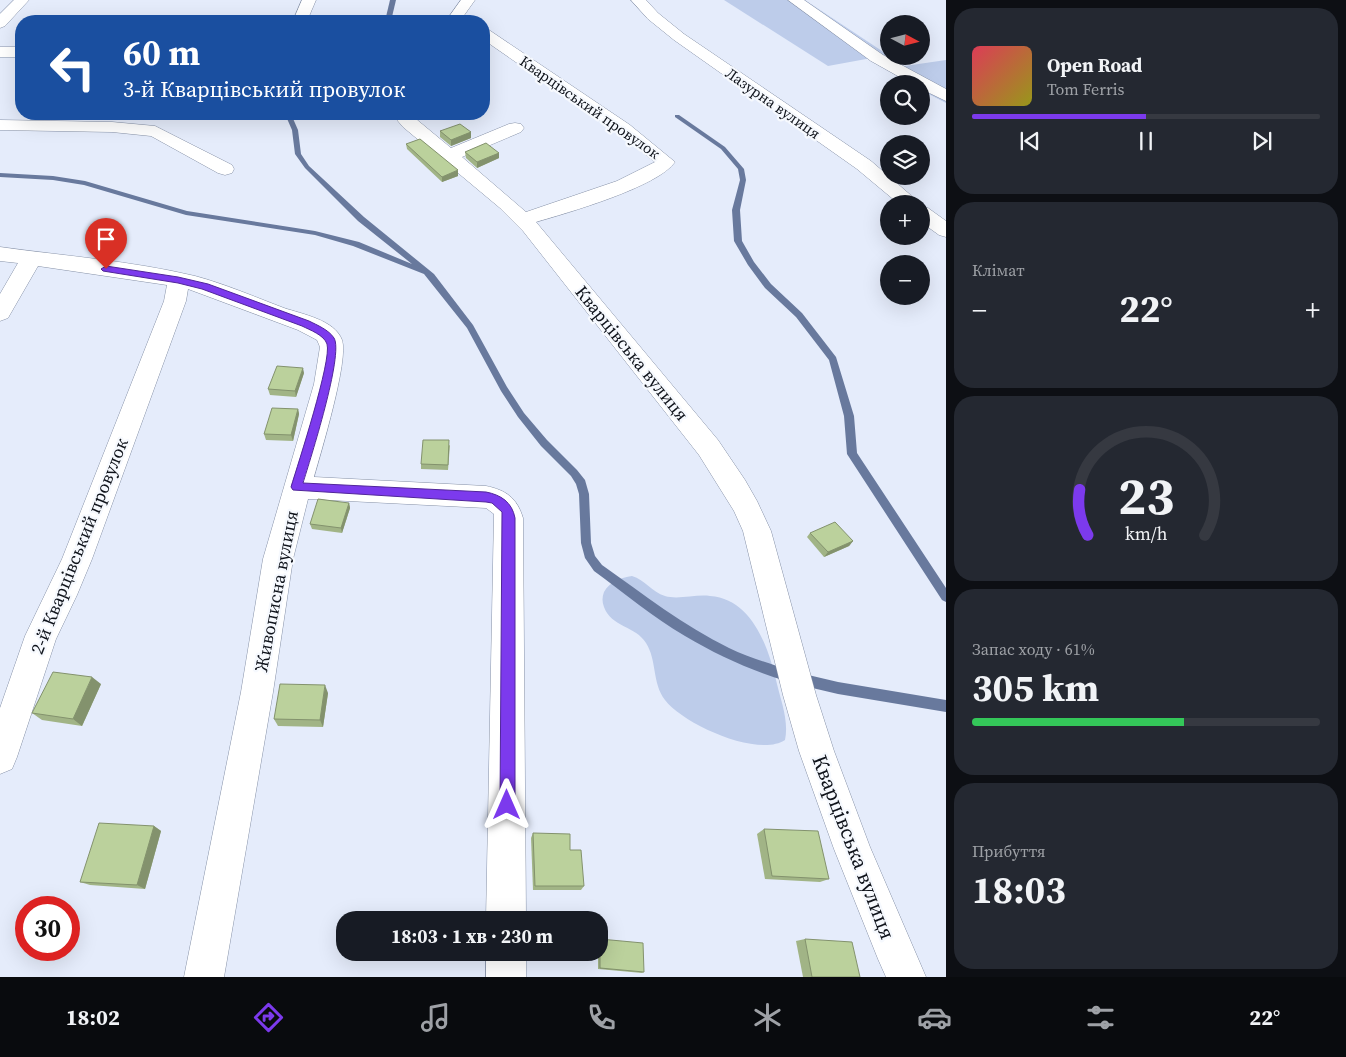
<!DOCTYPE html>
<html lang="uk">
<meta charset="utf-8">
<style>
:root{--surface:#171b24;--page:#242831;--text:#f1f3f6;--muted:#9ea1a6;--line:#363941;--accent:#7c3aed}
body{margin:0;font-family:"Source Serif 4",serif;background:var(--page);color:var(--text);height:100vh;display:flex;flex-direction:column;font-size:19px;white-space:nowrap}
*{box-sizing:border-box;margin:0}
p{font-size:16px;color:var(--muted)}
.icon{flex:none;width:28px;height:28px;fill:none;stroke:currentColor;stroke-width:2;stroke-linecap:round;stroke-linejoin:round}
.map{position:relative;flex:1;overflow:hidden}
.panel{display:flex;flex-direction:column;gap:8px;padding:8px;background:#0d0f14;width:400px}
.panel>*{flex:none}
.top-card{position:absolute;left:15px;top:15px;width:475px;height:105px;border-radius:20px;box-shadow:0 5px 20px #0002;background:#1a4fa0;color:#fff;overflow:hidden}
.needle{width:32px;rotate:97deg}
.tools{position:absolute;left:880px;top:15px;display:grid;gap:10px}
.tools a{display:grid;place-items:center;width:50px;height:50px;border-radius:50%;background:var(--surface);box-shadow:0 5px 20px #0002;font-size:25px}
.speed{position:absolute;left:15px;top:896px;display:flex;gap:10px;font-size:25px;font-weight:700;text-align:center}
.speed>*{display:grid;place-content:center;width:65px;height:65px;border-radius:50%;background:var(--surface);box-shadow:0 5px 20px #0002;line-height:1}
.speed .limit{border:8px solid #d22;background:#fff;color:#111}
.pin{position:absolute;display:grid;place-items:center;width:42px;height:42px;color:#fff;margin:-51px -21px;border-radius:50% 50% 50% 0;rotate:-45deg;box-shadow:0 0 5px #0007}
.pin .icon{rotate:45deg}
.me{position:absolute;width:55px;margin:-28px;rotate:0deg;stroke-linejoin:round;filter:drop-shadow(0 0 4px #0008)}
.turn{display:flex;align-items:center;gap:18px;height:105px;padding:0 25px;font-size:22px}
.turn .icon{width:65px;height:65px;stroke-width:2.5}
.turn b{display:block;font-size:35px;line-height:42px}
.big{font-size:38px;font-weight:700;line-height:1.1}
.panel .tile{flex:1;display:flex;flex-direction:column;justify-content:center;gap:8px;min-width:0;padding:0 18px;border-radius:20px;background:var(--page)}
.panel .dial{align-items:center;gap:0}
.dial svg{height:130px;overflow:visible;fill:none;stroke:var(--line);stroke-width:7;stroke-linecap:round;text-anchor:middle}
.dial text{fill:var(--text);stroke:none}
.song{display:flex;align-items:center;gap:15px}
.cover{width:60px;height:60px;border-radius:8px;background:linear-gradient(135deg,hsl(350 70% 55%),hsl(60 70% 35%))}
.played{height:5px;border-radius:2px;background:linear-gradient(90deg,var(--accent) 50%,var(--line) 50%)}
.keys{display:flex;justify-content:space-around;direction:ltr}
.heat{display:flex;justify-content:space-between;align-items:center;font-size:28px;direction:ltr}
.charge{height:8px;border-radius:4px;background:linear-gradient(90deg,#34c759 61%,var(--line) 0)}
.trip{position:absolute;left:336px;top:911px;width:272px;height:50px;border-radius:20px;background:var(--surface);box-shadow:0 5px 20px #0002;font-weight:700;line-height:50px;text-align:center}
.dock{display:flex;height:80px;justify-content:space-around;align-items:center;background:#090b0e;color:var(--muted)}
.dock .icon{width:35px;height:35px}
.dock .selected{color:var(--accent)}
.dock b{font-size:22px;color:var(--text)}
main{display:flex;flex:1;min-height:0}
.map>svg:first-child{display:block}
.green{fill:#bdccea}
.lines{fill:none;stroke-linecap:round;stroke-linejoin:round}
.stream{fill:#68799d;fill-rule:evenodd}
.minor-casing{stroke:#8691a7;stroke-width:1}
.minor{fill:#fff;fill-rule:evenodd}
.wall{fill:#a1b486}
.shaded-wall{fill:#83926d}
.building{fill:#bbd19c;stroke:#83926d}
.route{fill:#7c3aed;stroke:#51269a}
.labels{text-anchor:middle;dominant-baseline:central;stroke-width:4.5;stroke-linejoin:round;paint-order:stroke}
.far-street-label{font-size:15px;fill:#0e121a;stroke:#f6f9fe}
.street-label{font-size:18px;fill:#0e121a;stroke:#f6f9fe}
.near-street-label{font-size:21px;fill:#0e121a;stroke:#f6f9fe}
</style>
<main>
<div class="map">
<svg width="946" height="977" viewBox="0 0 946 977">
<rect width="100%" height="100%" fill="#e5ecfb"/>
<g class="green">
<path d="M724 0H805L888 55 828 66Z"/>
<path d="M946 60V103L921 90V84H908L900 79 898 67Z"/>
<path d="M632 576C645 580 652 592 665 596 678 600 696 594 710 596 753 599 769 649 777 684 781 701 789 721 785 740 758 758 683 724 665 700 652 683 657 660 646 643 636 626 611 627 604 607 602 602 602 597 604 592 610 581 621 578 632 576Z"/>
</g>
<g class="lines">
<g class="stream">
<path d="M390 0H396L391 21H385Z"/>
<path d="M285 114H291L298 130 301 154 309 166 364 217 434 274 473 325 507 387 524 413 547 440 577 470 585 480 589 494 591 543 595 556 602 565C643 594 684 626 729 648 749 658 770 663 790 671L792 675 790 679 786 681C750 670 717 655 685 636 653 617 624 593 594 571L585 558 581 543 579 494 576 484 571 476 541 446 518 417 501 391 467 328 424 274 353 246 315 235 186 215 84 185 53 180 0 177V173L53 176 85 181 187 211 315 231 359 242 412 264 358 221 305 168 295 154 292 130Z"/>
<path d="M675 115H679L725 147 744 169 746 180 740 210 742 241 754 262 771 284 802 313 836 357 854 416 857 453 946 588V602L942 600 847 454 844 416 829 360 796 317 765 288 748 265 734 241 732 210 740 180 738 169 721 149 675 117Z"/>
<path d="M804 674 838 682 946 700V712L838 694 804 686 800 684 798 680 800 676Z"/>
</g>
<defs>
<g id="minor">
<path d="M14 0H29L5 26 0 28V14Z"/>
<path d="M302 0H316L307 21H293Z"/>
<path d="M461 0H475L460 21H446Z"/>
<path d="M631 0H646L658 13 684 34 871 161 921 204H899L857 169 674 40 648 19Z"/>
<path d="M788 0H804L883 55 946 89V101L921 89V84H912L871 61Z"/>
<path d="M484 28 489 30 630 125 675 162C658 187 567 213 536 222L718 440 745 480 757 501 771 531 816 695 834 751 870 847 926 977H886L878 959 834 849 799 751 783 695 743 531 734 511 699 455 523 231 500 208 403 127 392 114H410L451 148 509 124 515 123 521 124 524 128 521 132 462 157 526 212 617 181 655 162 618 133 484 40Z"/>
<rect x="0" y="47" width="21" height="10"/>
<path d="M0 120 112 122 155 126 232 165 234 169 232 173 225 175 218 173 151 136 112 132 0 130Z"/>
<path d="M921 206 928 208 946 221V237L939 235 921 222Z"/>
<path d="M0 247C65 256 132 261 195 276 225 284 255 297 284 308 302 314 335 320 342 340 349 360 321 452 314 477L486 486C506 490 517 498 523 518L526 920H486L494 514 486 508 308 499 293 559 273 692 224 977H184L241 692 263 559 314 384 320 347 317 340 298 330 188 289 186 301 92 559 77 595 56 639 17 757 12 769 0 774V708L25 636 62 559 164 301 167 285 38 266 8 318 0 321V294L18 263 0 261Z"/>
<rect x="486" y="952" width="40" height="25"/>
</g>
</defs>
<use href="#minor" class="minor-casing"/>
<use href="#minor" class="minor"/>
</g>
<g class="wall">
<path d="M440 131 471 132V138L451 146 440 137Z"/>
<path d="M406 144 458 176 442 182 407 149Z"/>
<path d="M465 152 499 153V158L477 168 466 158Z"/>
<path d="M304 373 296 397 270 395 268 389Z"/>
<path d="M298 409 299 414 293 441 266 440 264 434Z"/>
<path d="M450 445 448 470 421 469V464Z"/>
<path d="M349 503 350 508 342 533 312 529 310 524Z"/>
<path d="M810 533 853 541 849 546 824 557 807 537Z"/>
<path d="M101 684 82 726 42 720 32 713Z"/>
<path d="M328 693 323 727 278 726 274 719Z"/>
<path d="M154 826 161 831 145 889 90 885 80 882Z"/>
<path d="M764 829 829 879 820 882 765 879 757 834Z"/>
<path d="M533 833 570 850 584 886 581 890H533L531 838Z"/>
<path d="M805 939 860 977H803L796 941Z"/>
<path d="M598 952H600L644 972 642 973 598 969Z"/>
</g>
<g class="shaded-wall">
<path d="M471 132V138L451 146V140Z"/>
<path d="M499 153V158L477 168V162Z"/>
<path d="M458 170V176L442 182V177Z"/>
<path d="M303 368 304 373 296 397 295 391Z"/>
<path d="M298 409 299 414 293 441 291 435Z"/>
<path d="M349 503 350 508 342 533 341 528Z"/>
<path d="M853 541 849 546 824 557 828 552Z"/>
<path d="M92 677 101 684 82 726 73 719Z"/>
<path d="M325 685 328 693 323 727 320 720Z"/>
<path d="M154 826 161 831 145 889 137 885Z"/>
</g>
<g class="building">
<path d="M460 124 471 132 451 140 440 131Z"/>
<path d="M420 139 458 170 442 177 406 144Z"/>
<path d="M486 143 499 153 477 162 465 152Z"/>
<path d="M277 366 303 368 295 391 268 389Z"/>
<path d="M272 408 298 409 291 435 264 434Z"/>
<path d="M423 440H449L448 465 421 464Z"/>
<path d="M318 499 349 503 341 528 310 524Z"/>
<path d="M835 522 853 541 828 552 810 533Z"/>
<path d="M53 672 92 677 73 719 32 713Z"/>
<path d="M280 684 325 685 320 720 274 719Z"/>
<path d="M99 823 154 826 137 885 80 882Z"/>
<path d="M764 829 818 831 829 879 772 876Z"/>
<path d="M533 833 570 834V850H581L584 886H535Z"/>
<path d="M600 939 643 943 644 972 600 968Z"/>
<path d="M805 939 852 942 860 977H812Z"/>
</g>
<path class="route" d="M106 266 178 277 208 284 309 321C317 325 329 330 334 338 344 354 310 460 303 483L486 492C501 495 512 502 515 518V805L512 810 507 812 502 810 500 805 502 512 492 503 486 502 293 490 291 487C298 464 332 360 327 344 324 335 310 330 302 326L202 289 178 283 103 271 101 269Z"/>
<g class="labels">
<g class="far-street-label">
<text transform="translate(773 103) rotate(35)">Лазурна вулиця</text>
<text transform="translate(590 107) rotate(35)">Кварцівський провулок</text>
</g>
<g class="street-label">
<text transform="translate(632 353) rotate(51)">Кварцівська вулиця</text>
<text transform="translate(79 546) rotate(-68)">2-й Кварцівський провулок</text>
<text transform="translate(276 591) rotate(-79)">Живописна вулиця</text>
</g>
<g class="near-street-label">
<text transform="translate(854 847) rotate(69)">Кварцівська вулиця</text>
</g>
</g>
</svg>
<div class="tools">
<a><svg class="needle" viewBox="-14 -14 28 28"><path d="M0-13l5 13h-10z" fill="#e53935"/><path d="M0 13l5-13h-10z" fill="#9ea1a6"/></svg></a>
<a><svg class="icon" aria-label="search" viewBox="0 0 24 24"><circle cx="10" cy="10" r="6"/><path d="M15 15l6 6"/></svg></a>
<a><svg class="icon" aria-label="layers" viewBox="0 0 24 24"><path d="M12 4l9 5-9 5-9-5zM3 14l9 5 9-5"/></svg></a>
<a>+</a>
<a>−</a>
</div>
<div class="speed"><div class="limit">30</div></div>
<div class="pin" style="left:106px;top:269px;background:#d93025"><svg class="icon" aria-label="arrive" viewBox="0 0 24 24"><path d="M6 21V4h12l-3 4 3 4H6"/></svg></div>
<svg class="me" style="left:507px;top:805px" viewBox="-20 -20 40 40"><path d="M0-17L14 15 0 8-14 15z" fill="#7c3aed" stroke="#fff" stroke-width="4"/></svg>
<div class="trip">18:03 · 1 хв · 230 m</div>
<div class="top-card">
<div class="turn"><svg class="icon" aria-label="left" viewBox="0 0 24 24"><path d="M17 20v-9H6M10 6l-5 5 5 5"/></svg><div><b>60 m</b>3-й Кварцівський провулок</div></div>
</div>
</div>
<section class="panel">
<div class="tile">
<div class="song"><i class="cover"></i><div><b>Open Road</b><p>Tom Ferris</p></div></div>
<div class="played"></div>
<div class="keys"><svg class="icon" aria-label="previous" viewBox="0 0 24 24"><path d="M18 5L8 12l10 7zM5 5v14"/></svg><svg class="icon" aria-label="pause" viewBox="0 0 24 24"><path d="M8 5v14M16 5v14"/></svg><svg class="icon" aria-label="next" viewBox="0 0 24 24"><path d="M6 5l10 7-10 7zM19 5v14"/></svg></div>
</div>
<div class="tile"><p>Клімат</p>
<div class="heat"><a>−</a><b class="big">22°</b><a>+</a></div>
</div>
<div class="tile dial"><svg viewBox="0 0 100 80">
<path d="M14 69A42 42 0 1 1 86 69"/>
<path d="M14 69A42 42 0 0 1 9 41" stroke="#7c3aed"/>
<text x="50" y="56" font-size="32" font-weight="700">23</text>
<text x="50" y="72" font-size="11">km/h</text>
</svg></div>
<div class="tile"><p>Запас ходу · 61%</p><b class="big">305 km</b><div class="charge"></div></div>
<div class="tile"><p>Прибуття</p><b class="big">18:03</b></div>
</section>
</main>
<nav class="dock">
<b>18:02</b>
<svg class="icon selected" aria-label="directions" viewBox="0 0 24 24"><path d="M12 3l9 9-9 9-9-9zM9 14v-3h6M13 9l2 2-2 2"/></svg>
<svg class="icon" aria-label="music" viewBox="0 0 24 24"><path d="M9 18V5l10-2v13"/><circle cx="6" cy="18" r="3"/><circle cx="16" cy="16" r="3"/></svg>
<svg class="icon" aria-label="phone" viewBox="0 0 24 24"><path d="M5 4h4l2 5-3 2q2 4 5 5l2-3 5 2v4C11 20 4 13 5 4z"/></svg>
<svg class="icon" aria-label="climate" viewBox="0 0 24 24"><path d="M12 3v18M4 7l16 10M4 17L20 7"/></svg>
<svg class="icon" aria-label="car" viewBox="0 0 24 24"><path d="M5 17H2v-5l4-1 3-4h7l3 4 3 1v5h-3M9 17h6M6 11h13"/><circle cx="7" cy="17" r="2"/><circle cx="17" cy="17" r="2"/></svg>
<svg class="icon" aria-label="filters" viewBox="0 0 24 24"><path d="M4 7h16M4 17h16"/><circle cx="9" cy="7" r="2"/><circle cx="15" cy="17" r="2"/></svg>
<b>22°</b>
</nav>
